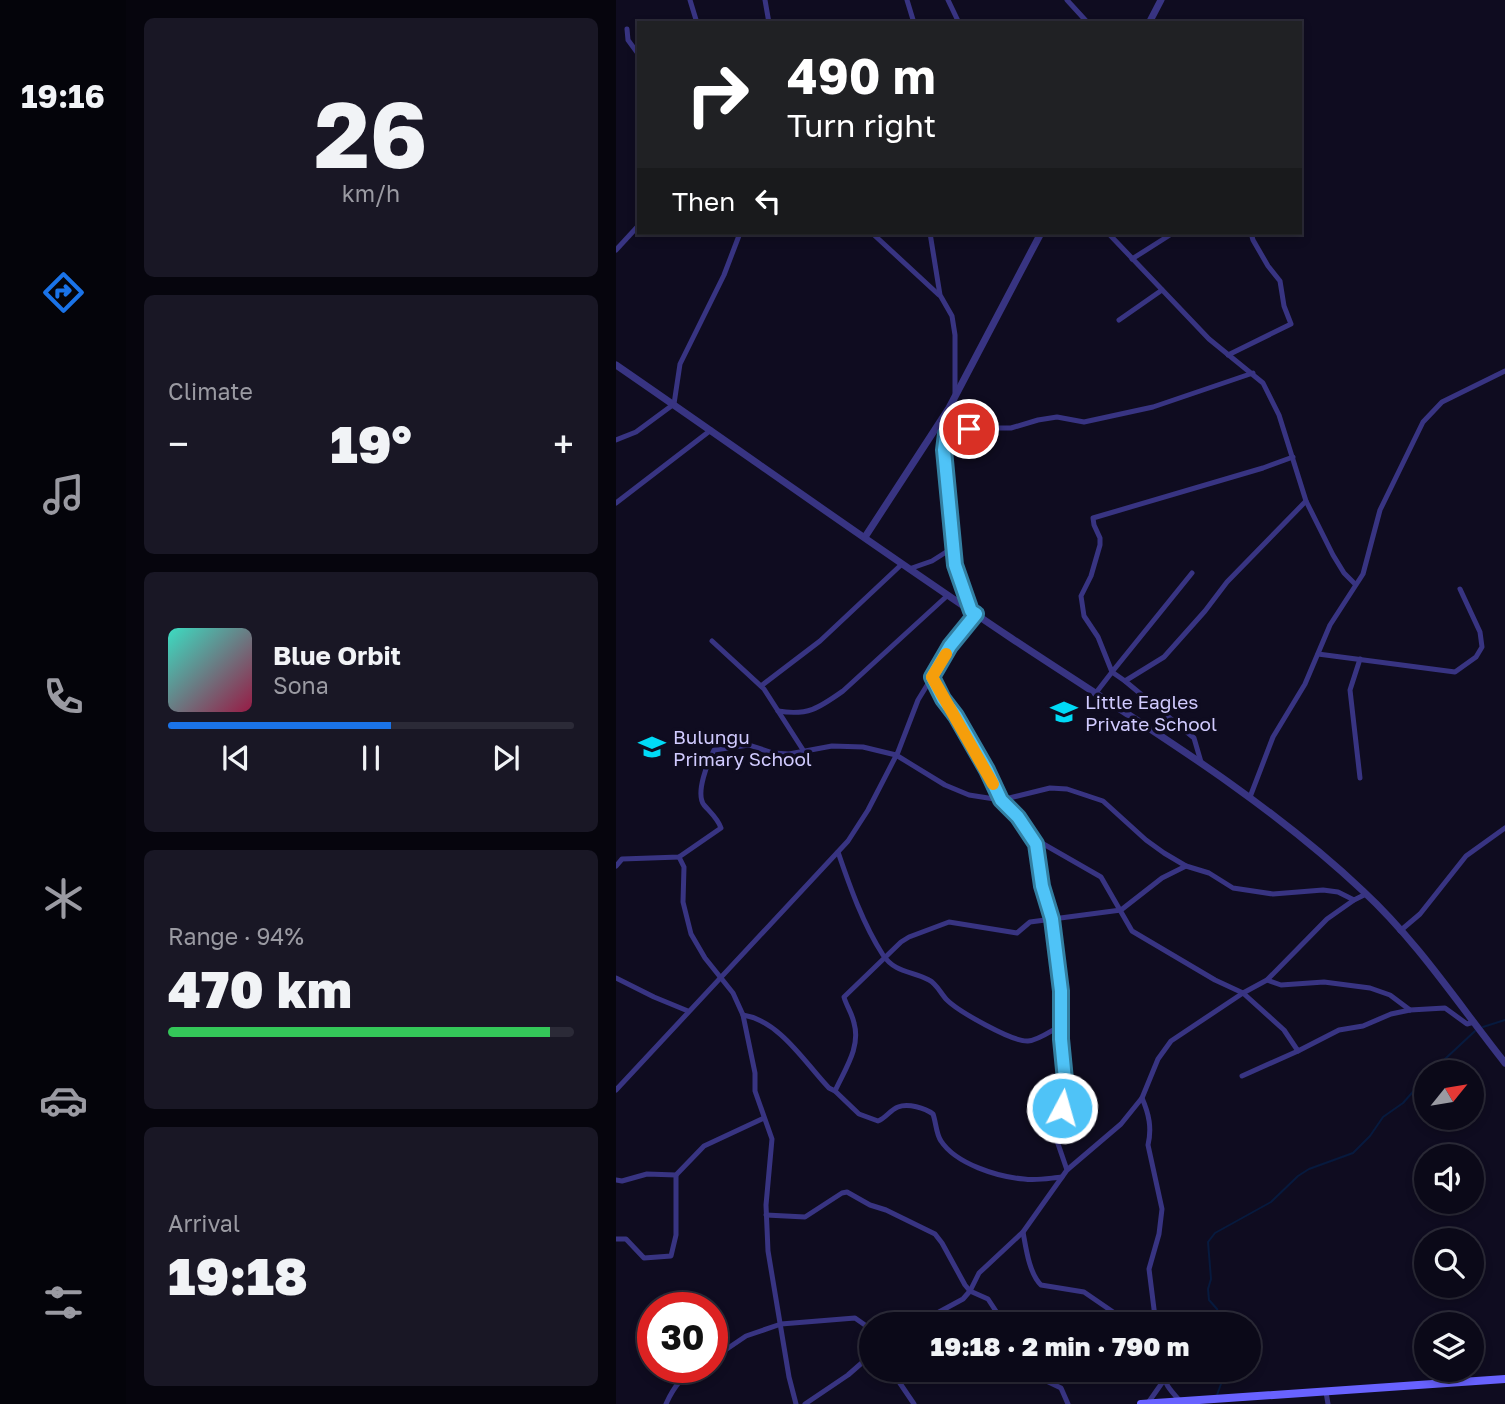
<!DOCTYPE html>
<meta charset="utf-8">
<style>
:root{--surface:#0b0918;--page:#191725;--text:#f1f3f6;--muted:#9a9aa2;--line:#2b2a37;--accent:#1a73e8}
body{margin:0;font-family:"Golos Text",sans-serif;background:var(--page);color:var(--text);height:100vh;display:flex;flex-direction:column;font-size:26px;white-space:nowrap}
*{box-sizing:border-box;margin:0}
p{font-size:23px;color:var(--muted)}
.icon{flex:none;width:38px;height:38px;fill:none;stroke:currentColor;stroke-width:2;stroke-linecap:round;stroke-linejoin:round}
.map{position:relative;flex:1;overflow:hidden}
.side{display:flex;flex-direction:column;gap:18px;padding:18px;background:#06050d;width:490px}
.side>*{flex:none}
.banner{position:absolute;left:21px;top:21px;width:665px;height:214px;border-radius:0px;box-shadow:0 4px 10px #0003,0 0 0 2px var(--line);background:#202124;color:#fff;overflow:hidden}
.needle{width:46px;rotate:60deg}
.controls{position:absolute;left:798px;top:1060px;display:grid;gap:14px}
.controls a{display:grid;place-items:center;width:70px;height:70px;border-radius:50%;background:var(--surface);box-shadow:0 4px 10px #0003,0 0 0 2px var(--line);font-size:35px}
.speed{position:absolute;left:21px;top:1292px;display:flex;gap:14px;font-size:35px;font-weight:700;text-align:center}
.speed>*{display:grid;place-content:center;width:91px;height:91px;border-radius:50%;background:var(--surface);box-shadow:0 4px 10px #0003,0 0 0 2px var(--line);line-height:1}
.speed .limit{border:10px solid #d22;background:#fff;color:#111}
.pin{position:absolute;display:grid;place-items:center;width:60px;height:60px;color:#fff;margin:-30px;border:4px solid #fff;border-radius:50%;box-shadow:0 2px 7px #0007}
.me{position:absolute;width:77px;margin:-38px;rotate:6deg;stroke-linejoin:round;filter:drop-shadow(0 0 5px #0008)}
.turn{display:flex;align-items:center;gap:24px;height:147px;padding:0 35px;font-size:32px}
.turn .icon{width:91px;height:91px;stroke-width:2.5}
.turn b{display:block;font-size:49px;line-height:60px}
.then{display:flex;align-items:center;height:66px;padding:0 35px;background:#0003;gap:14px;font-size:26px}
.big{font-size:52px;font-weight:800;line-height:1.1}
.side .tile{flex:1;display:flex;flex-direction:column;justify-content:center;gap:10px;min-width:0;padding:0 24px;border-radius:10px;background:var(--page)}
.side .dial{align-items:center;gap:0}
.dial b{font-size:91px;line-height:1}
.song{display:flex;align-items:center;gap:21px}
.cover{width:84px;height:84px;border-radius:10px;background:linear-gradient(135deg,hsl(170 70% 55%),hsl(340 70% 35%))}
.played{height:7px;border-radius:4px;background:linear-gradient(90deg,var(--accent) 55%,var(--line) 55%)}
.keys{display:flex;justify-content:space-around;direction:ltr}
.heat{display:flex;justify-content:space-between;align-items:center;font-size:38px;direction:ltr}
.charge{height:10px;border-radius:5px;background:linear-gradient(90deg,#34c759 94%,var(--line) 0)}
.trip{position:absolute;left:243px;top:1312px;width:402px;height:70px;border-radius:35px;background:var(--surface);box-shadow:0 4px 10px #0003,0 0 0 2px var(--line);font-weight:800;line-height:70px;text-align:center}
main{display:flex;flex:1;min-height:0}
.tabs{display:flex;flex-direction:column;width:126px;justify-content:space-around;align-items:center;background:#04040a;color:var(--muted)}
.tabs .icon{width:49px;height:49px}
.tabs .current{color:var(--accent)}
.tabs b{font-size:32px;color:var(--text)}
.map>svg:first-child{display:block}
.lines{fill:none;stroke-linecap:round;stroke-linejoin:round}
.stream{stroke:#071a3e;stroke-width:2}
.minor{stroke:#383482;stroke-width:5}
.tertiary{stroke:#383482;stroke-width:7}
.secondary{stroke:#6862ff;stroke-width:8}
.route-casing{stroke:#337fa1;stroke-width:18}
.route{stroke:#4fc3f7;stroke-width:12}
.slow{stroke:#f59e0b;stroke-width:12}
.labels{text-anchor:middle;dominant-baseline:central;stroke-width:7;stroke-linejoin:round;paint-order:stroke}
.poi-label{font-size:19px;fill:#d1cbff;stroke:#0f0c20;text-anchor:start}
</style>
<main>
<nav class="tabs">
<b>19:16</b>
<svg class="icon current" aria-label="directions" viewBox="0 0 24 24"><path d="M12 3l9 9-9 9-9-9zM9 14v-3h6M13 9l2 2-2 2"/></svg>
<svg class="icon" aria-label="music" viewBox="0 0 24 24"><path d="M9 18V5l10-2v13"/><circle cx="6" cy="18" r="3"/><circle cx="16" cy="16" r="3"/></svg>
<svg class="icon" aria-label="phone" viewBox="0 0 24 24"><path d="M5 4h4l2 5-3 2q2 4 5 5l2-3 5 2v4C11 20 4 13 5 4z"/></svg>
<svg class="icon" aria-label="climate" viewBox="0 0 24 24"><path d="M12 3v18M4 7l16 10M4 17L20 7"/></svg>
<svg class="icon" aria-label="car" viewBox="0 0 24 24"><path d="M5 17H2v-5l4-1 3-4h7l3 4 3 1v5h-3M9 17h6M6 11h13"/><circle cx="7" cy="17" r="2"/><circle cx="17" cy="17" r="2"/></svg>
<svg class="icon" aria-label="filters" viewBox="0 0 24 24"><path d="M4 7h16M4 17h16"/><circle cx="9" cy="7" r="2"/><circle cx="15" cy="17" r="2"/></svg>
</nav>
<section class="side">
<div class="tile dial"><b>26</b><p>km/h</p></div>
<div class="tile"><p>Climate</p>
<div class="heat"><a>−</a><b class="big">19°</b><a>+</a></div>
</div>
<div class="tile">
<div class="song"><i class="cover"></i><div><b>Blue Orbit</b><p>Sona</p></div></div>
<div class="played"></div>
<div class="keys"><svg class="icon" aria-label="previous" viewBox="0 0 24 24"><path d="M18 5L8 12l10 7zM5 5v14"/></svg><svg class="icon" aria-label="pause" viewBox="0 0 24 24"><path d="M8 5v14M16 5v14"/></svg><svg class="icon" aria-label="next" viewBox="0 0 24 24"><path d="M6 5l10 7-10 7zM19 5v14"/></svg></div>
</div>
<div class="tile"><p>Range · 94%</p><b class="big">470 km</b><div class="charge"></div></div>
<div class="tile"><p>Arrival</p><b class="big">19:18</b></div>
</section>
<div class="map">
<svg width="889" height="1404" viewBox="0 0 889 1404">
<rect width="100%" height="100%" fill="#0f0c20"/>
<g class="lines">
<g class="stream">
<path d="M867 1027 889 1020"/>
<path d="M814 1073 859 1031"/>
<path d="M605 1325 601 1309 593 1300 592 1289 595 1279 592 1242 599 1233 655 1202 682 1176 693 1169 737 1153 754 1136 767 1117 787 1103 810 1077"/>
<path d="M601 1395 610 1370"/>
</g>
<g class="minor">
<path d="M74 0 81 23"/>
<path d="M149 0 153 23"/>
<path d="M291 0 298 23"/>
<path d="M332 0 343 23"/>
<path d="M451 0 472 23"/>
<path d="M11 29 12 40 23 55"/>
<path d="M256 233 323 295"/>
<path d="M314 233 324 295 336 316 339 335V393"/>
<path d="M492 233 593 339 647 383 663 415 690 501 717 555 728 573 739 584"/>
<path d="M0 250 23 225"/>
<path d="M516 259 557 233"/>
<path d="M503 320 546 290"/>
<path d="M612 355 675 324 668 306 664 281 652 266 637 240 635 233"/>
<path d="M332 412 328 450 339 565 355 611"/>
<path d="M330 434 338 435 359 428H395L422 420 441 417 468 422 537 407 637 373"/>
<path d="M0 440 20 432 58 404 64 364 108 275 124 233"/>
<path d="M0 503 95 430"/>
<path d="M293 569 316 561 338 547"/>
<path d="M576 573 496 672 482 637 468 616 465 596 475 576 484 545V538L478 525 477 518 647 468 677 457"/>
<path d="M96 641 148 689 189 753"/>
<path d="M702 654 839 672 860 657 866 647 864 632 844 589"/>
<path d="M744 659 734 690 744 778"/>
<path d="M316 677 323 693 371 770 385 800 417 838 423 855 426 886 436 920 445 991V1039L450 1090 441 1123 440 1138 451 1170"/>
<path d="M509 681 578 738 585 762"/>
<path d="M145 686 204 641 286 564"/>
<path d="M479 694 496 672 509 681 548 657 589 611 611 582 690 501"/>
<path d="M162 711C192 716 203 708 227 691L332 595"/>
<path d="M634 797 657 737 689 684 714 625 747 574 764 510 807 422 826 402 889 371"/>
<path d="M417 838 485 877 516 931 599 980 627 993 668 1030 682 1051 723 1030 747 1026 775 1014 794 1010 829 1008 851 1024 858 1022"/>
<path d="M222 852C234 887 247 924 267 955 279 973 296 971 313 980 321 984 325 994 331 1000 342 1011 396 1042 412 1041 423 1040 436 1030 446 1025"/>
<path d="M63 857 68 867 67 902 75 934 89 958 117 993 127 1015 139 1073V1091L156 1139 150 1205 152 1251 173 1377 180 1404"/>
<path d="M0 866 6 859 63 857 105 828C102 819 95 813 88 805 79 793 92 762 98 750L133 745 157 753 173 754 216 746 247 747 280 755 329 785 353 795 385 800 434 788 451 789 487 801 530 840 548 853 570 866 593 873 617 888 657 894 707 890 722 892 738 900"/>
<path d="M784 931 804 914 850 856 889 828"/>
<path d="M0 978 38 997 72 1011"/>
<path d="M651 980 665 985 708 982 754 988 774 995 794 1010"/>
<path d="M127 1015C164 1021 189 1063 213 1088L219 1091C229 1069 245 1047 238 1023 236 1013 230 1005 228 997L285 942 293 937 333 922 401 933 414 922 505 910 546 878 570 866"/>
<path d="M626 1076 682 1051"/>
<path d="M0 1090 232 841 252 810 282 752 302 700 335 646 360 614"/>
<path d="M219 1091 243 1114 262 1121C270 1118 274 1110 282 1107 292 1103 309 1108 317 1114 320 1122 320 1134 325 1141 340 1164 382 1177 408 1179 421 1181 434 1178 446 1177"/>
<path d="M526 1098C533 1114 536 1128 532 1145L546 1209 543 1234 533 1269 540 1325"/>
<path d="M0 1180 6 1181 31 1174 60 1175 88 1146 148 1118"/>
<path d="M150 1215 189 1217 226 1193 231 1192 254 1205 270 1210 319 1234 326 1243 349 1285 354 1291 372 1299 389 1325"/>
<path d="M407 1232C410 1248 413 1273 425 1285L468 1292 516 1325"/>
<path d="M0 1239H10L28 1258 55 1256 60 1235V1175"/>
<path d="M299 1325 347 1299 354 1291 363 1273 407 1232 451 1170 505 1124 526 1098 542 1059 555 1041 627 993 651 980 711 919 738 900 750 894"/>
<path d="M96 1359 130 1336 165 1324 239 1318 256 1330"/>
<path d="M275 1370 298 1404"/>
<path d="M416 1370 422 1377 445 1388 452 1404"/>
<path d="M546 1370C548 1384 555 1391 564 1401"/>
<path d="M710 1392 712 1404"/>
<path d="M532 1403 548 1380"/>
<path d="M50 1404C57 1388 66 1375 82 1367"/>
<path d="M189 1404 232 1375 256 1354"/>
</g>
<g class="tertiary">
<path d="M533 23 545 0"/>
<path d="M0 365C132 456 262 549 395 638 515 718 641 791 747 891 802 942 843 1005 889 1063"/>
<path d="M249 537 333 408 425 233"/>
</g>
<path class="secondary" d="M525 1404 889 1379"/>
</g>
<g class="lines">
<defs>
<path id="route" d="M353 429 338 435 330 434 328 450 339 565 355 611 360 614 334 646 316 677 327 699 340 716 371 770 385 800 402 817 420 844 426 886 436 919 445 991V1039L450 1090 446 1108"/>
</defs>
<use href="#route" class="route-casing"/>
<use href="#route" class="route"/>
<path class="slow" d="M330 654 316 677 377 784"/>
</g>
<defs>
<symbol id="school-bare" viewBox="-9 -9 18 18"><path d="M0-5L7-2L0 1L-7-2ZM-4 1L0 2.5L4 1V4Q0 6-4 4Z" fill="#00daf6" stroke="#0f0c20" stroke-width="2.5" paint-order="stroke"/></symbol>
</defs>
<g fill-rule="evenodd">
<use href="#school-bare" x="429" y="693" width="38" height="38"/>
<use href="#school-bare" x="17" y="728" width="38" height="38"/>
</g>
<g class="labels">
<g class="poi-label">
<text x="469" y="701">Little Eagles<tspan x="469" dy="22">Private School</tspan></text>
<text x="57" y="736">Bulungu<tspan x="57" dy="22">Primary School</tspan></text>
</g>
</g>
</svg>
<div class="controls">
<a><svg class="needle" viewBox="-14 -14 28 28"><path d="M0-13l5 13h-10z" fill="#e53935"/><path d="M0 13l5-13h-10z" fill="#9a9aa2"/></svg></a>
<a><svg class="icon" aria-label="sound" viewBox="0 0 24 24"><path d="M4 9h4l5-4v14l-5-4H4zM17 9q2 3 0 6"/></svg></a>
<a><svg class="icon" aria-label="search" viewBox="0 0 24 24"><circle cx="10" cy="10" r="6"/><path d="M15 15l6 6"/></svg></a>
<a><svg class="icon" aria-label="layers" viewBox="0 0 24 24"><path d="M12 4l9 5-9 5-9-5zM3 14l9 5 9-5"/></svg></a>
</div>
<div class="speed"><div class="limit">30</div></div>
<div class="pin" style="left:353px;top:429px;background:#d93025"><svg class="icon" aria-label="arrive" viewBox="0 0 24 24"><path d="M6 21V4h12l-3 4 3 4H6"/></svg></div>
<svg class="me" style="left:446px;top:1108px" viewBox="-20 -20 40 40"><circle r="17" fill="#4fc3f7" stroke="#fff" stroke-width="3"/><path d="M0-11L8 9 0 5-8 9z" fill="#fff"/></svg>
<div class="trip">19:18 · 2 min · 790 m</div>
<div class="banner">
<div class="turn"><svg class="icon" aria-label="right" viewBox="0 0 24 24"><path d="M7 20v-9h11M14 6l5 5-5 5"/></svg><div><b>490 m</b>Turn right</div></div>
<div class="then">Then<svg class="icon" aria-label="left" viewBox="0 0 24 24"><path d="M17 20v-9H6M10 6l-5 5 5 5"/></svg></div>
</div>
</div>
</main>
